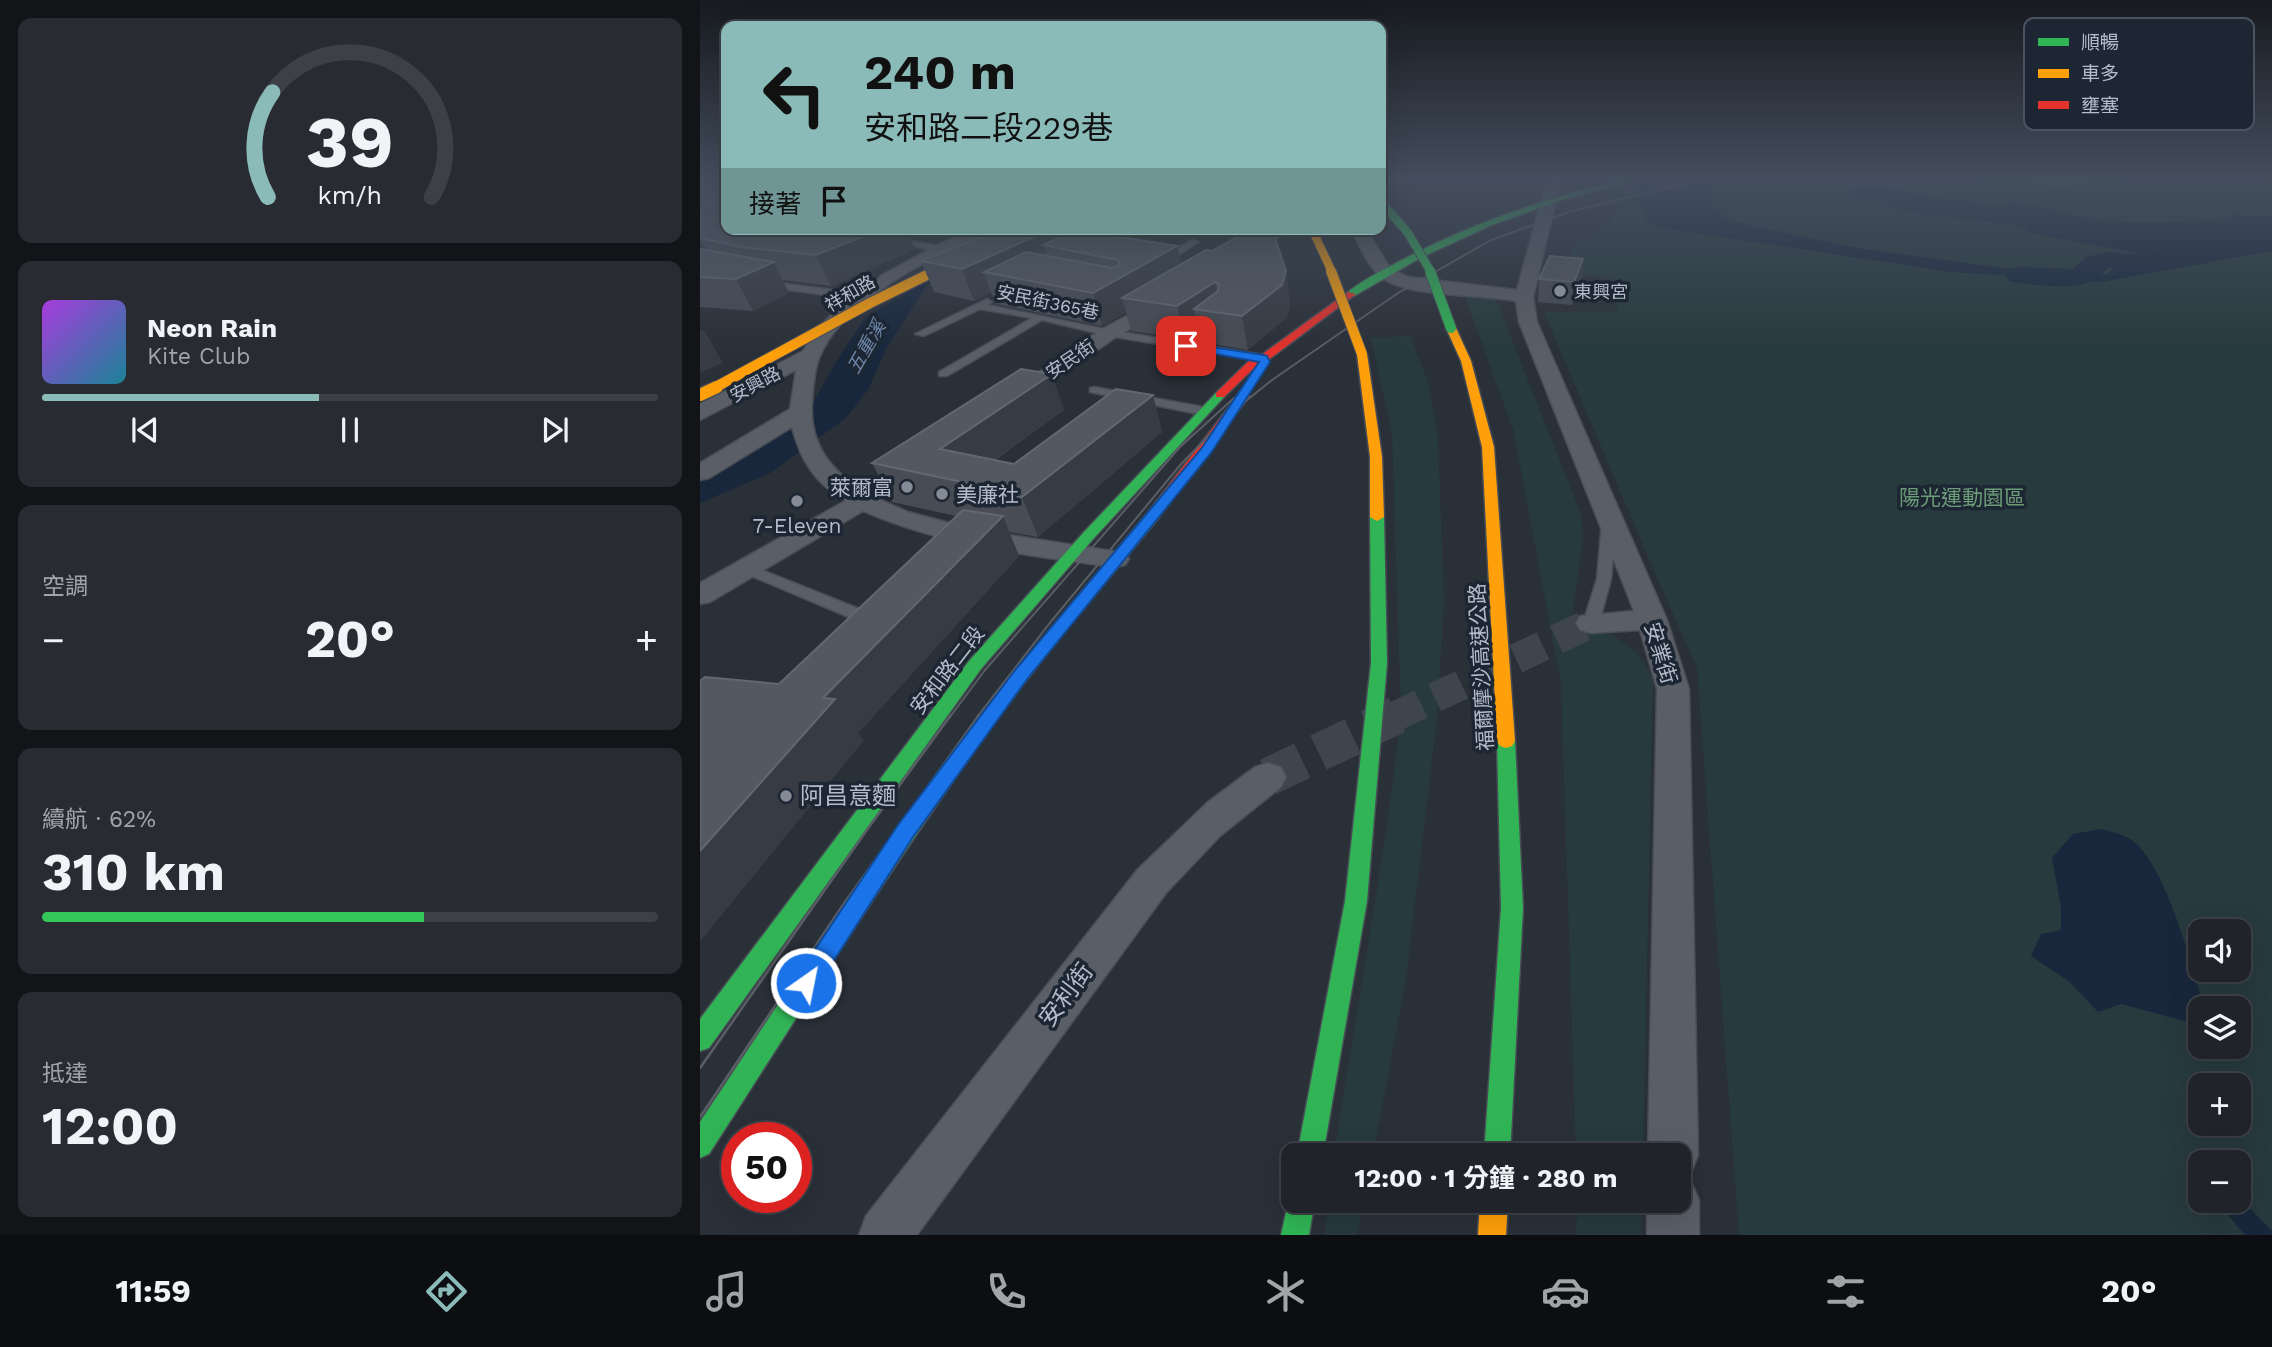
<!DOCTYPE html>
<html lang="zh-TW">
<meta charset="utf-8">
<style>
:root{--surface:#20242a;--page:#282c32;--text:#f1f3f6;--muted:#a2a4a8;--line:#3d4147;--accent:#8bbbb9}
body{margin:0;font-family:"Work Sans","Noto Sans TC",sans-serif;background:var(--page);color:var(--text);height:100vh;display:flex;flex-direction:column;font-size:26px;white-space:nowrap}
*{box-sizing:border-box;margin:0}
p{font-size:23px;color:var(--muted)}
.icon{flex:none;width:38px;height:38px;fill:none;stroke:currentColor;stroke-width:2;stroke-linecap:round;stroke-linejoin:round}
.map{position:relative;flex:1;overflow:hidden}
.panel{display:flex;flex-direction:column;gap:18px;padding:18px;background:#121417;width:700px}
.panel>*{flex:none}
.banner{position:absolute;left:21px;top:21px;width:665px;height:214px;border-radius:14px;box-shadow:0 7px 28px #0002,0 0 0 2px var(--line);background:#8bbbb9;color:#111;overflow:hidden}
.controls{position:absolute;left:1488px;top:919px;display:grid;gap:14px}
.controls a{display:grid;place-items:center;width:63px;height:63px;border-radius:14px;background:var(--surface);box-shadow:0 7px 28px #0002,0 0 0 2px var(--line);font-size:35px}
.speed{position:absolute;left:21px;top:1122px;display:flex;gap:14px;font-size:35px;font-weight:700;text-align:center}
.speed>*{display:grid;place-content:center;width:91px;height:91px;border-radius:50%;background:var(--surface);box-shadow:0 7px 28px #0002,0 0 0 2px var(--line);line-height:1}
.speed .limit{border:10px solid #d22;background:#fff;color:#111}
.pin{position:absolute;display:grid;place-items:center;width:60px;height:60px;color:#fff;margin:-30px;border-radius:14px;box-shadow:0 4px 10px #0006}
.me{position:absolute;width:77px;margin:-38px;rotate:33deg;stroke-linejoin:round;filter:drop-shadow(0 0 5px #0008)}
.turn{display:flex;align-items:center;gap:24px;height:147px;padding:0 28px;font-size:32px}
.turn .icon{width:91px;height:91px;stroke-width:2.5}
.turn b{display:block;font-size:49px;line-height:60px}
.then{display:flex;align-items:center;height:66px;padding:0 28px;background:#0003;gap:14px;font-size:26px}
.big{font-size:52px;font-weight:700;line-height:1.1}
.panel .widget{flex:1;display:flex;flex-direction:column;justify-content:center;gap:10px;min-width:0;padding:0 24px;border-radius:14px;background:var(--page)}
.panel .dial{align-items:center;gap:0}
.dial svg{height:182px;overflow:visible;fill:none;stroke:var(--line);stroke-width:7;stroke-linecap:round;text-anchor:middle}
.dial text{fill:var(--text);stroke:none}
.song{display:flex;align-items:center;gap:21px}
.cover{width:84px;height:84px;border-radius:10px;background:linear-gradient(135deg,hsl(280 70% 55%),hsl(190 70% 35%))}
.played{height:7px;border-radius:4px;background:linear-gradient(90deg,var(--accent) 45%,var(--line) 45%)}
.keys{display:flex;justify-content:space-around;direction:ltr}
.heat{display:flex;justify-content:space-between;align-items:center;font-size:38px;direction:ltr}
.charge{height:10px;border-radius:5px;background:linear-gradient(90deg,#34c759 62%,var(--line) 0)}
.trip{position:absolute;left:581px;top:1143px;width:410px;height:70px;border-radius:14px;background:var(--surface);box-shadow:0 7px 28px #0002,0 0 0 2px var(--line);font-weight:700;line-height:70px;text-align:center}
.dock{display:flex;height:112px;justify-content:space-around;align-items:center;background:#0d0e11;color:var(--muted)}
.dock .icon{width:49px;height:49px}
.dock .selected{color:var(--accent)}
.dock b{font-size:32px;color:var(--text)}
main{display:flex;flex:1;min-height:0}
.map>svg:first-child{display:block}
.green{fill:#273a3e;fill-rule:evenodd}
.water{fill:#19273c}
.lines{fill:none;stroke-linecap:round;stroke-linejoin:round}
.river{fill:#19273c;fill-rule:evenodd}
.street-tunnel-far1{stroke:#3f454e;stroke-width:30;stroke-dasharray:30 15;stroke-linecap:butt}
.street-tunnel{stroke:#3f454e;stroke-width:38;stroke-dasharray:38 18;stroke-linecap:butt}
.lane-casing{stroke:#484c55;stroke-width:3}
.street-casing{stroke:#484c55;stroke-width:3}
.fast-casing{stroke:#484c55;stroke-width:3}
.slow-casing{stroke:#484c55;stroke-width:3}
.jam-casing{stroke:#484c55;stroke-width:3}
.lane{fill:#5a5e66;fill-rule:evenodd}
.street{fill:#5a5e66;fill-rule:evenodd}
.fast{fill:#30b455;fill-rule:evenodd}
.slow{fill:#ff9f0a;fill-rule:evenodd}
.jam{fill:#e5322d;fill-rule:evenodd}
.tram-far1{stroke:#595d64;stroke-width:2}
.tram{stroke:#595d64;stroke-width:2.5}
.fast-bridge-far1-casing{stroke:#484c55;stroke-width:10;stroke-linecap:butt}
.fast-bridge-casing{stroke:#484c55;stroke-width:12;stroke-linecap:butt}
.slow-bridge-far2-casing{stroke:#484c55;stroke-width:10;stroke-linecap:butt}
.slow-bridge-far1-casing{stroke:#484c55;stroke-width:12;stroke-linecap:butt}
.slow-bridge-casing{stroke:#484c55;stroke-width:15;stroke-linecap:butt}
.fast-bridge-far1{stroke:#30b455;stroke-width:8}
.fast-bridge{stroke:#30b455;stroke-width:10}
.slow-bridge-far2{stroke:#ff9f0a;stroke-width:8}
.slow-bridge-far1{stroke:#ff9f0a;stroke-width:10}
.slow-bridge{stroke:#ff9f0a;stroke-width:12}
.wall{fill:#474c55}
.shaded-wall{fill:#373c44}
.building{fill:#535861;stroke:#626872;stroke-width:2}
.route{fill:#1a73e8;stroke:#114b97;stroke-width:2}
.poi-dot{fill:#848b96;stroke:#1d2633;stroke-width:2.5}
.labels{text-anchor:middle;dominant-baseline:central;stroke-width:7;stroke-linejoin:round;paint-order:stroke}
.far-poi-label{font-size:18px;fill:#b4bcc9;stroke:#1d2633;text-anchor:start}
.far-street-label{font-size:18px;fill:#b4bcc9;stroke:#1d2633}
.far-water-label{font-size:19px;font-style:italic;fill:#6d86a8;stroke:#1d2633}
.poi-label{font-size:21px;fill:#b4bcc9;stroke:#1d2633;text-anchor:end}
.park-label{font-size:21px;fill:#6b9a76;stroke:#1d2633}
.street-label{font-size:21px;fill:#b4bcc9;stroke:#1d2633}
.near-poi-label{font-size:24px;fill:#b4bcc9;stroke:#1d2633;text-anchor:start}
.near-street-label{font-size:24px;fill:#b4bcc9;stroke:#1d2633}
.key{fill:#1d2633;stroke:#4a5360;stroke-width:2}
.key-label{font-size:19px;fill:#b4bcc9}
</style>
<main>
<section class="panel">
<div class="widget dial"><svg viewBox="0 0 100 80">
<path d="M14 69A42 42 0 1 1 86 69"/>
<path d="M14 69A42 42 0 0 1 16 23" stroke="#8bbbb9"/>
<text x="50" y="56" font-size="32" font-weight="700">39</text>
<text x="50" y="72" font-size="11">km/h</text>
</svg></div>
<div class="widget">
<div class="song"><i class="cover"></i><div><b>Neon Rain</b><p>Kite Club</p></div></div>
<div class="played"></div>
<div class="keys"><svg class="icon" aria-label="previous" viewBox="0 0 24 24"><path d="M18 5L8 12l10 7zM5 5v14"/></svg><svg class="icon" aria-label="pause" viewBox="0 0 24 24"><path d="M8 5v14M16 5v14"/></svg><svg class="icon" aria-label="next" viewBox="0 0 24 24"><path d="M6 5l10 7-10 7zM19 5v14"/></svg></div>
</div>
<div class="widget"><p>空調</p>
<div class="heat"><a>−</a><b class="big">20°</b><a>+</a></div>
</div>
<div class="widget"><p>續航 · 62%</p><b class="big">310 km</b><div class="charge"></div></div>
<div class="widget"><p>抵達</p><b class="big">12:00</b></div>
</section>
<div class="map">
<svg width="1572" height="1235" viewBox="0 0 1572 1235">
<rect width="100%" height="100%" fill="#2a3038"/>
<g class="green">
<path d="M986 179H1109L1308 188 1519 184 1572 188V1235H1039L997 667 960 585 844 312 917 311 916 279 863 272 875 243 904 232 916 212 913 195ZM1500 931H1538V970H1500ZM1500 1008H1538V1046H1500ZM1500 1085H1538V1124H1500ZM1500 1162H1538V1200H1500Z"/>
<path d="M765 297H795L881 514 883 536 872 616C905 632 941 643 953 681L943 1155H876L861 683 813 429Z"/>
<path d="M710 336 728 381 738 438 744 600 737 718 706 979 673 1155H634L687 827 701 717 692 433 671 338Z"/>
<path d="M629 1201H664L657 1235H625Z"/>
<path d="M878 1201H942L941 1235H876Z"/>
</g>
<g class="water">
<path d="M944 179H1012C1007 213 1022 218 1053 226L1159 248 1301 268 1407 274 1437 253 1335 234 1316 225 1213 213 1138 194 1163 185 1180 186 1241 198 1306 206 1309 201C1339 205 1368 216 1398 220 1443 225 1489 221 1533 219L1530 215 1572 216V251L1401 282 1251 272 956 227 948 223 935 190Z"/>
<path d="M322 229H379L336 239 227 285 186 349 169 388 147 417 72 472 0 503V473L56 447 112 405 133 367 166 316Z"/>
<path d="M1402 829C1411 832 1425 835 1432 840 1467 867 1491 965 1505 1008H1500V1025L1421 1004 1398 1012 1370 982 1331 956 1341 934 1361 930V907L1352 858 1373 834Z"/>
<path d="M1538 1196 1572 1231V1235H1545L1516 1201 1538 1200Z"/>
</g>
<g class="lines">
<path class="river" d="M1572 226V242L1530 249 1450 272 1408 268C1402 272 1397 279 1390 282 1374 290 1326 285 1309 281L1305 275 1309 269 1319 267 1373 269 1386 257 1408 252 1449 256 1526 234Z"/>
<path class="street-tunnel-far1" d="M694 717 891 623"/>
<path class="street-tunnel" d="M568 777 697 715"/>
<defs>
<g id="lane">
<path d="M189 238 242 246 246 249 242 252 192 242H189Z"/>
<path d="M492 240 499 242 463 264 456 262Z"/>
<path d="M64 281 163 294 168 297 163 300 61 286 59 284Z"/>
<path d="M287 299 292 302 288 305 409 330 564 355 569 358 564 361 409 336 342 320 247 376H239V372L332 318 280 309 224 336 215 334Z"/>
<path d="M394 387 503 407 509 411 503 415 390 392V388Z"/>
<path d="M909 518 916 522 911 579 899 623 891 628 883 623 897 579 902 522Z"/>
<path d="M47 564 177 616 179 620 171 625 165 624 42 572 40 569Z"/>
</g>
<g id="street">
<path d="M847 179H861L833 297 837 322 967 620 989 689 998 1155 991 1173 980 1177 991 1182 999 1200V1235H947V1200H978V1155H948L957 689 940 630 891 633 880 630 876 623 880 616 934 611 819 322 816 301C783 294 701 298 679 275 666 263 659 244 651 229H666L690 268 708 277 817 290Z"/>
<path d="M275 229H298C288 240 264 244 250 250 207 270 139 310 120 356 114 370 113 389 112 403 109 443 130 470 162 490L208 459 216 457 224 459 228 464 224 469 181 500 208 512 272 529 425 553 429 559 425 565 415 567C330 556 243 546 163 511L10 602 0 604V583L145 501C114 482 101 461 92 427L9 478 0 480V463L90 409 96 370 0 420V404L103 351 117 329 136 310 184 274 237 245Z"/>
<path d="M569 229H591L545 258H533L531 255 533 252Z"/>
<path d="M464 296 473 301 470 305 416 337 322 402H306L303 397 402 329Z"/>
<path d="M568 763 581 767 586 777 581 787 520 836 466 893 217 1235H159L166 1216 438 869 508 802 555 767Z"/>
</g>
<g id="fast">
<path d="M927 179H941L864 199 792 225 722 257 654 296 646 294C660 281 680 272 696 263 769 224 847 197 927 179Z"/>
<path d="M1218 179H1464L1361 185Z"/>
<path d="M520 392 524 393V397L394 538 281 669 9 1048 0 1051V1019L269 661 384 532 516 393Z"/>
<path d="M677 513 684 517 687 663 667 901 623 1155H597L645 901 671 663 670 517Z"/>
<path d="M451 514 458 518 456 521C404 584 351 646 303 711 198 855 105 1005 9 1154L0 1158V1122L128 929 235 777 314 673 446 515Z"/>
<path d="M806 734 812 736 815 741 823 908 810 1155H784L801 908 797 741 800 736Z"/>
<path d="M591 1190H593V1200H615L609 1235H581Z"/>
</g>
<g id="slow">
<path d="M751 325 756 328 771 361 794 447 815 741 812 746 806 748 800 746 797 741 782 447 761 361 746 328Z"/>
<path d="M662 351 667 354 682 457 684 517 677 521 670 517V457L657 354Z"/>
<path d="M780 1200H808L806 1235H778Z"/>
</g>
<g id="jam">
<path d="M1545 179 1572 180V184Z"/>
<path d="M648 292 656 294 568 360 559 363 524 397H516V393L551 359 560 356Z"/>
<path d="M543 393 549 396 456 521H446L444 518 446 515 539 394Z"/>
</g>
</defs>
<use href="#lane" class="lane-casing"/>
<use href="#street" class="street-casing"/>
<use href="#fast" class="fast-casing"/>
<use href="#slow" class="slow-casing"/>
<use href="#jam" class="jam-casing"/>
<use href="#lane" class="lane"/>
<use href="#street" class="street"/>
<use href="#fast" class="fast"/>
<use href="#slow" class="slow"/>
<use href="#jam" class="jam"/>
<g class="tram-far1">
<path d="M250 717 285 670 480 447 534 398"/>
<path d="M277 717 349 624 481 464 531 413 572 380 698 293 791 240 869 212 1003 179"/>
</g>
<g class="tram">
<path d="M0 1068 169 827 251 715"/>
<path d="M0 1117 145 902 279 715"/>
</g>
<defs>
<path id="fast-bridge-far1" d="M681 202 708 233 731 272"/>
<path id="fast-bridge" d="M730 271 751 328"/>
<g id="slow-bridge-far2">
<path d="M612 229 632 272"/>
<path d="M231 272 295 248 365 229"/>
</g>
<g id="slow-bridge-far1">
<path d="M631 271 662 354"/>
<path d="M14 388 170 303 235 271"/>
</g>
<path id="slow-bridge" d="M0 395 17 387"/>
</defs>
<use href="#fast-bridge-far1" class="fast-bridge-far1-casing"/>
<use href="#fast-bridge" class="fast-bridge-casing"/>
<use href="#slow-bridge-far2" class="slow-bridge-far2-casing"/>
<use href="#slow-bridge-far1" class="slow-bridge-far1-casing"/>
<use href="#slow-bridge" class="slow-bridge-casing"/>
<use href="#fast-bridge-far1" class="fast-bridge-far1"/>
<use href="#fast-bridge" class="fast-bridge"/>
<use href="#slow-bridge-far2" class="slow-bridge-far2"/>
<use href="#slow-bridge-far1" class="slow-bridge-far1"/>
<use href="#slow-bridge" class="slow-bridge"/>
</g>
<g class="wall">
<path d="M0 179H26V229H207L215 249 131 286 83 280 89 293 53 311 0 307V208L6 207 0 205Z"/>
<path d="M358 239 477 246 481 264 590 303 587 317 548 350 501 342 499 330 484 339 431 331 426 312 402 326 296 304 291 292 274 301 234 292 221 261Z"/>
<path d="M883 259 882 281 872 305 838 302 839 279Z"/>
<path d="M453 395 462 432 338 537 309 532 319 556 158 733 163 741 0 941V681L79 684 256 516 192 502 172 463 364 410 295 460 314 464Z"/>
</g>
<g class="shaded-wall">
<path d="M182 229H207L215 249 131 286 116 255Z"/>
<path d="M351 229H355L361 248 343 245 349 264 284 272 291 292 274 301 262 269Z"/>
<path d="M0 239 16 267 0 269Z"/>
<path d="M477 246 484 276 422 298 426 312 402 326 393 293Z"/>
<path d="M883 259 882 281 872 305 874 282Z"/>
<path d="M74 262 89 293 53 311 36 279Z"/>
<path d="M586 271 590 303 587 317 548 350 542 316Z"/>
<path d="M515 282 521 313 494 309 499 330 484 339 477 306Z"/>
<path d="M4 330 23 363 0 373V331Z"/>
<path d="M352 374 364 410 263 482 240 449Z"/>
<path d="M453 395 462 432 338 537 322 497Z"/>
<path d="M303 516 319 556 158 733 163 741 0 941V851L123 698Z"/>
</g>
<g class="building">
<path d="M0 179H26V229H182L116 255 41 247 0 238V208L13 206 3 201 15 198 8 195 21 192 0 184Z"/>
<path d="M302 229H351L262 269 221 261Z"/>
<path d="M551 229H572L586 271 582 285 542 316 494 309 518 291 519 284 515 282 477 306 422 298 506 250 512 251Z"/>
<path d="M378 230 477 246 393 293 284 272 326 252 412 268 419 265 418 260 343 245Z"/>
<path d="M0 249 74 262 36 279 0 277Z"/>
<path d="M850 256 883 259 874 282 839 279Z"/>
<path d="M321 369 352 374 240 449 314 464 416 389 453 395 322 497 283 491 286 487 172 463Z"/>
<path d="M263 510 303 516 123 698 135 699 0 851V681L5 677 79 684Z"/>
</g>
<linearGradient id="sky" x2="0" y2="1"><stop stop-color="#171a1f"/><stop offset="0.51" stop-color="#444e5e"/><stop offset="1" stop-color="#444e5e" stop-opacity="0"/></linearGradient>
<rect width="1572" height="352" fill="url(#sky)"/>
<path class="route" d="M486 343 564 355 567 356 570 362 511 453 328 678 213 837 115 990 106 994 98 990 95 983 98 975 198 825 316 669 502 448 559 362 483 348V344Z"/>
<g class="poi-dot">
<circle cx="860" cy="291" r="7"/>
<circle cx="207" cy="487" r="7"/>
<circle cx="242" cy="494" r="7"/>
<circle cx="97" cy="501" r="7"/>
<circle cx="86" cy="796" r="7"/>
</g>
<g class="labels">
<g class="far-poi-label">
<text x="874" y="291">東興宮</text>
</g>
<g class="far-street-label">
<text transform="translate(150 293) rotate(-30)">祥和路</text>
<text transform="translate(348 302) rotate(12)">安民街365巷</text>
<text transform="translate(370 359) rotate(-34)">安民街</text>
<text transform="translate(55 384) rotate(-28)">安興路</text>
</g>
<g class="far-water-label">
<text transform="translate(166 347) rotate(-60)">五重溪</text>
</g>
<g class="poi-label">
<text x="193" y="487">萊爾富</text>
<text x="256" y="494" text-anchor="start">美廉社</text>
<text x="97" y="525" text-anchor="middle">7-Eleven</text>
</g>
<g class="park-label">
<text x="1262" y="497">陽光運動園區</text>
</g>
<g class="street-label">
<text transform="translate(961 653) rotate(73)">安業街</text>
<text transform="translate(781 667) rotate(-93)">福爾摩沙高速公路</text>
<text transform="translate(247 670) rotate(-52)">安和路二段</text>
</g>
<g class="near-poi-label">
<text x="100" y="796">阿昌意麵</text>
</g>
<g class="near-street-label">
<text transform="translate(366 995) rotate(-53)">安利街</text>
</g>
</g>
<rect x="1324" y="18" width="230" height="112" rx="10" class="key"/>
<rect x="1338" y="38" width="31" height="8" fill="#30b455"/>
<rect x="1338" y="69" width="31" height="9" fill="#ff9f0a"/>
<rect x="1338" y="101" width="31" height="8" fill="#e5322d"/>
<g class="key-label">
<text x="1381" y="49">順暢</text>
<text x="1381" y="80">車多</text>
<text x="1381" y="112">壅塞</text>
</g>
</svg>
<div class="controls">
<a><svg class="icon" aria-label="sound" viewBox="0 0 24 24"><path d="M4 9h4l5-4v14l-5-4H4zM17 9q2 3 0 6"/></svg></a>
<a><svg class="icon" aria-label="layers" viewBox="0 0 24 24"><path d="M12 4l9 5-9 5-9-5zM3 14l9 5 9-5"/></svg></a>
<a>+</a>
<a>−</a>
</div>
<div class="speed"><div class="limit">50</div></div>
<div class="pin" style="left:486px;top:346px;background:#d93025"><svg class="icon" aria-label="arrive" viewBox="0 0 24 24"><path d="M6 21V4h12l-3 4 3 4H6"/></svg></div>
<svg class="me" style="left:106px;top:983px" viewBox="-20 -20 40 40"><circle r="17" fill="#1a73e8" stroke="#fff" stroke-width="3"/><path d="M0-11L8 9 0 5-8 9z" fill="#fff"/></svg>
<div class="trip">12:00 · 1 分鐘 · 280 m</div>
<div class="banner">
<div class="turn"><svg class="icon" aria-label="left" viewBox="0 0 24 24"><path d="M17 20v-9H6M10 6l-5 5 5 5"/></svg><div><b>240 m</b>安和路二段229巷</div></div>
<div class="then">接著<svg class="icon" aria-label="arrive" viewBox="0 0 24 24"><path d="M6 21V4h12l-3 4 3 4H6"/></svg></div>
</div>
</div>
</main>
<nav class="dock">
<b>11:59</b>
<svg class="icon selected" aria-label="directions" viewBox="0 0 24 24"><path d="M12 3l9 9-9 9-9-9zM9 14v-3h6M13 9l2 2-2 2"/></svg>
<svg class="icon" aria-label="music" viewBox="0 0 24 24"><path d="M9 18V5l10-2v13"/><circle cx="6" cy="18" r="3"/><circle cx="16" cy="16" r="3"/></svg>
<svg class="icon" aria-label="phone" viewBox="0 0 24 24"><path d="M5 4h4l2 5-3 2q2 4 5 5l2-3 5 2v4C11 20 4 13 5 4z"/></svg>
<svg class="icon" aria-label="climate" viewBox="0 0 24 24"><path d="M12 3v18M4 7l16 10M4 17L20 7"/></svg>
<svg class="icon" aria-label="car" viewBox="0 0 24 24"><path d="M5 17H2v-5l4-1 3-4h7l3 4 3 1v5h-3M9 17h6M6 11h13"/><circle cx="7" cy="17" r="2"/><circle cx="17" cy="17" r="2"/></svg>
<svg class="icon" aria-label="filters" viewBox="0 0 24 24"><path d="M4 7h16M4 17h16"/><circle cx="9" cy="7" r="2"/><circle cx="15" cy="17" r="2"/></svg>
<b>20°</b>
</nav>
